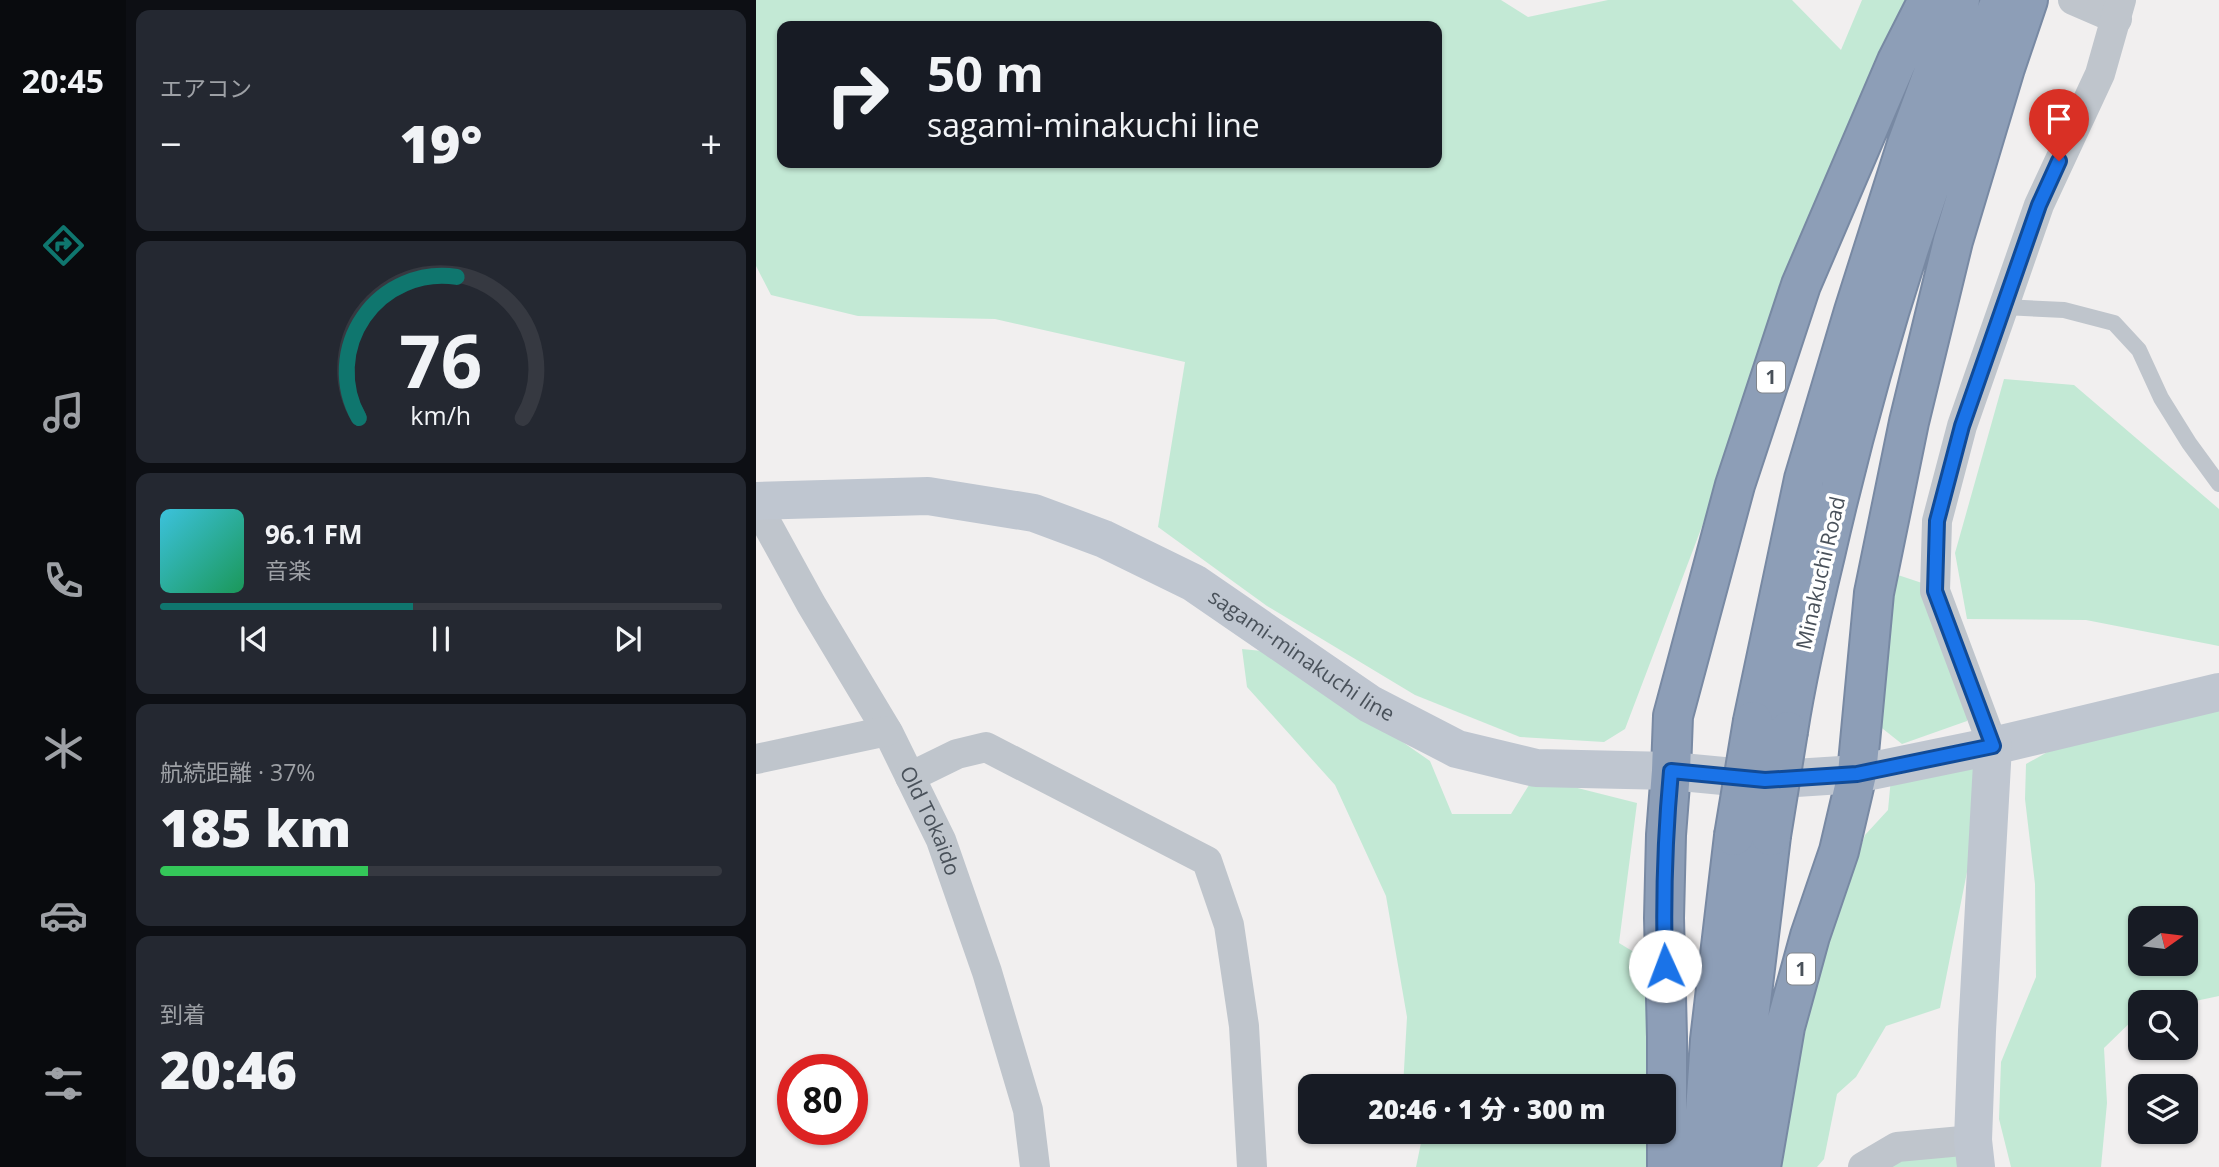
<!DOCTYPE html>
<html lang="ja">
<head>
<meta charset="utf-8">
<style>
  :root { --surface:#171b24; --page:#242831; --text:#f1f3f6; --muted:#9ea1a6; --line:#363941; --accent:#0f766e }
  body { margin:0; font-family:"Open Sans","Noto Sans JP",sans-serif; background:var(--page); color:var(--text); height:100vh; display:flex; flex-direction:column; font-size:26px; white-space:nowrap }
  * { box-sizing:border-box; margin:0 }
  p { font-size:23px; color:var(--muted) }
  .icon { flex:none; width:38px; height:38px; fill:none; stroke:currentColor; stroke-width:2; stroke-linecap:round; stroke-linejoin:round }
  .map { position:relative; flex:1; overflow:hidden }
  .sheet { display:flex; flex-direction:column; gap:10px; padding:10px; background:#0d0f14; width:630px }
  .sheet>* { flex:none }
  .top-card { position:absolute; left:21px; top:21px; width:665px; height:147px; border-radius:14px; box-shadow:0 2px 5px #0004; background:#171b24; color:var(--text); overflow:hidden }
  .needle { width:46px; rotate:76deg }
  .controls { position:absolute; left:1372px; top:906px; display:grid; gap:14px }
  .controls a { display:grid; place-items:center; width:70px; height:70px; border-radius:14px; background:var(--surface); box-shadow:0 2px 5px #0004; font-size:35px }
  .speed { position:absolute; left:21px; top:1054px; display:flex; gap:14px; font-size:35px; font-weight:700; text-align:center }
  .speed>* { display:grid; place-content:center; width:91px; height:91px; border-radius:50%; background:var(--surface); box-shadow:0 2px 5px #0004; line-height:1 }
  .speed .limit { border:10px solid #d22; background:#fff; color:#111 }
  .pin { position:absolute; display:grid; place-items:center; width:60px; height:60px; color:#fff; margin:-72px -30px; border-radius:50% 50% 50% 0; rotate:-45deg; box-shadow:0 0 7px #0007 }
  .pin .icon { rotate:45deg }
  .me { position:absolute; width:77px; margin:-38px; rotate:358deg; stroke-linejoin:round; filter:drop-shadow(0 0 5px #0008) }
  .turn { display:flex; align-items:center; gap:24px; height:147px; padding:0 35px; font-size:32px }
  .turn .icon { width:91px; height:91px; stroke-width:2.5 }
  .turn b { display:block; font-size:49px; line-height:60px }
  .big { font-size:52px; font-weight:800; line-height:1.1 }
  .sheet .card { flex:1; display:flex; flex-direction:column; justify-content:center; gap:10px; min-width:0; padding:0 24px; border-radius:14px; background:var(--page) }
  .sheet .dial { align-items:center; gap:0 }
  .dial svg { height:182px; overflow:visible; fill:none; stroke:var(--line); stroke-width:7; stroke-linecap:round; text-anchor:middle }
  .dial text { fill:var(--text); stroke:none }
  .song { display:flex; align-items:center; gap:21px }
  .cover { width:84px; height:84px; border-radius:10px; background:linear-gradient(135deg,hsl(190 70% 55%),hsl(150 70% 35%)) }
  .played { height:7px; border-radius:4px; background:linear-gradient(90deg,var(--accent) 45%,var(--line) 45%) }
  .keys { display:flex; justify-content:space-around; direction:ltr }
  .heat { display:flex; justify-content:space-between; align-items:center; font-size:38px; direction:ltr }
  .charge { height:10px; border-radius:5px; background:linear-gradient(90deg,#34c759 37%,var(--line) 0) }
  .trip { position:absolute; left:542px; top:1074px; width:378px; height:70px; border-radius:14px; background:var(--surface); box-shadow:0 2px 5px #0004; font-weight:800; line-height:70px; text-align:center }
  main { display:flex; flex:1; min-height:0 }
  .tab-bar { display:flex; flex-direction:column; width:126px; justify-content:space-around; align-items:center; background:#090b0e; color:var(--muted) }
  .tab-bar .icon { width:49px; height:49px }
  .tab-bar .current { color:var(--accent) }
  .tab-bar b { font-size:32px; color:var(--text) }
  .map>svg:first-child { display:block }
  .green { fill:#c3e9d5; fill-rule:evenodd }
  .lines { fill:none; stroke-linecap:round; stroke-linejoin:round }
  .highway-casing { stroke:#7889a3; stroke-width:42 }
  .lane { stroke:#bfc5cc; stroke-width:16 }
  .street { stroke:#bfc5cc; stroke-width:30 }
  .secondary { stroke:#bfc6d0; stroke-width:38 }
  .highway { stroke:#8d9eb7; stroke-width:38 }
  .highway-bridge-casing { stroke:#7889a3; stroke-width:42; stroke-linecap:butt }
  .highway-bridge { stroke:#8d9eb7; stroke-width:38 }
  .route-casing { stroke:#114b97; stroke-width:18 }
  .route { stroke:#1a73e8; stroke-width:12 }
  .labels { text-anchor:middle; stroke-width:7; stroke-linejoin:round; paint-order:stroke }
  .shield { fill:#fff; stroke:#80858c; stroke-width:2 }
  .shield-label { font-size:19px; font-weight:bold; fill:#49515a }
  .street-label { font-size:21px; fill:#49515a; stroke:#fff }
</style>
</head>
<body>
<main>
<nav class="tab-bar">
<b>20:45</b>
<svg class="icon current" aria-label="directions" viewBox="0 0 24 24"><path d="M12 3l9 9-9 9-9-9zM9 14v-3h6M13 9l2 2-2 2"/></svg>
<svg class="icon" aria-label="music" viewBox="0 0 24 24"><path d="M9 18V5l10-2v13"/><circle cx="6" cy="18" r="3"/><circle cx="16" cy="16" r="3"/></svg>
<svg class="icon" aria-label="phone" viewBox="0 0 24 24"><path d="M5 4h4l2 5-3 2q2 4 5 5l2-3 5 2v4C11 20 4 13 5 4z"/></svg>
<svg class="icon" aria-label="climate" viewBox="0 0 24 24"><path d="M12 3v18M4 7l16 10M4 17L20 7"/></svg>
<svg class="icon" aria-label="car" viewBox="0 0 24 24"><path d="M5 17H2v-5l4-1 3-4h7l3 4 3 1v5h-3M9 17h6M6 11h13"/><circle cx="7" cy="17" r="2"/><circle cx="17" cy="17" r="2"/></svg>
<svg class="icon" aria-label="filters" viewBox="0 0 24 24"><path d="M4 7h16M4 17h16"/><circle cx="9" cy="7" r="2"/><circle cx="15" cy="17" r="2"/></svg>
</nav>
<section class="sheet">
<div class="card"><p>エアコン</p>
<div class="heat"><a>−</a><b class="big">19°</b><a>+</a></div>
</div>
<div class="card dial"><svg viewBox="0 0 100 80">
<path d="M14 69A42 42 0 1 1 86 69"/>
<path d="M14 69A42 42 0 0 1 57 7" stroke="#0f766e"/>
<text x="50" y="56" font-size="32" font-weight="700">76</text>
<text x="50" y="72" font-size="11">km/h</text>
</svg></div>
<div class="card">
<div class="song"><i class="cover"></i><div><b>96.1 FM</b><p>音楽</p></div></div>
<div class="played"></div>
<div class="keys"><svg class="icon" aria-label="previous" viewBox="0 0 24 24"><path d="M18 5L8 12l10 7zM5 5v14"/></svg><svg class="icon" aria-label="pause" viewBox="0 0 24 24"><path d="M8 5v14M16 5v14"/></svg><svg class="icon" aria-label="next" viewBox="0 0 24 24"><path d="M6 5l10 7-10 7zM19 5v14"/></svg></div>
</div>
<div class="card"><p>航続距離 · 37%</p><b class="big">185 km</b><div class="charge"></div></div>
<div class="card"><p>到着</p><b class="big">20:46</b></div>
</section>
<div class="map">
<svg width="1463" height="1167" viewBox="0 0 1463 1167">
  <rect width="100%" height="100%" fill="#f1efef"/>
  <!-- green -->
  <path class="green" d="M 0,0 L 745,0 L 772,17 L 852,0 L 1036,0 L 1085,50 L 1106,0 L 1160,0 L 1040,279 L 869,729 L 848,742 L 764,737 L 659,695 L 511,606 L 402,527 L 429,362 L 239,319 L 102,316 L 15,295 L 0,266 ZM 26,26 L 681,26 L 681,163 L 26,163 Z
    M 1248,379 L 1318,385 L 1463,509 L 1463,646 L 1330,620 L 1211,619 L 1199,553 Z
    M 1139,574 L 1166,583 L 1211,692 L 1211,721 L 1146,744 L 1117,721 Z
    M 486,649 L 517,652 L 674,761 L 696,814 L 755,814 L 778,777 L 881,803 L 863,943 L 896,963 L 899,1087 L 647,1087 L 651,1017 L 630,896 L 579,785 L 491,687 Z
    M 1463,708 L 1463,996 L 1430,1003 L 1384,1003 L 1384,1013 L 1348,1048 L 1351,1103 L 1345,1167 L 1255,1167 L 1243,1119 L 1245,1062 L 1280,977 L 1279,884 L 1269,799 L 1270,764 L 1304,745 ZM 1384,919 L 1430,919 L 1430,964 L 1384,964 Z
    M 1227,767 L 1212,867 L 1184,1008 L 1130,1026 L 1100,1077 L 1081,1094 L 1068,1159 L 1061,1167 L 1017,1167 L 1041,1022 L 1109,835 L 1132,810 L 1135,778 Z
    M 645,1132 L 899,1132 L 900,1167 L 660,1167 L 666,1138 L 644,1137 Z
    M 1188,1143 L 1202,1146 L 1205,1167 L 1127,1167 Z"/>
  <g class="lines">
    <defs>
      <path id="highway" d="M 997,721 L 1048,479 L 1098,311 L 1151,144 L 1204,0
        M 1032,731 C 1041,672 1055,613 1069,555 C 1112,367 1170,178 1245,0
        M 911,1167 L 911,1037 L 908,918 L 910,835 L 915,771 L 917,716 L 979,485 L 1045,285 L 1141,61 L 1172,0
        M 945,1167 L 954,1040 L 978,836
        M 980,1167 L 993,1018 L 1015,836
        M 1005,1167 L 1029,1027 L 1054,936 L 1083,851 L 1101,774 L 1118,593 L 1153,422 L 1197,241 L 1249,68 L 1272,0"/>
    </defs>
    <!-- highway casing -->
    <use href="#highway" class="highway-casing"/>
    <!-- lane -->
    <path class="lane" d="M 1248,307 L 1308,310 L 1358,323 L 1383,350 L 1405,398 L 1433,443 L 1463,484"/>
    <!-- street -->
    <g class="street">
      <path d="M 1317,0 L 1361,19"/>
      <path id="s1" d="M 0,504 L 55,604 L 133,734 L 185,840 L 231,972 L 272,1110 L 279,1167"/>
      <path d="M 1237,746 L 1179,591 L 1181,521 L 1206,426 L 1283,205 L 1344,74 L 1365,0"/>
      <path d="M 0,759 L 131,731"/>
      <path d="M 154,777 L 201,754 L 230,747 L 451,861 L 473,925 L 488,1026 L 496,1167"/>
      <path d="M 1107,1167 L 1141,1147 L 1217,1140"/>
    </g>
    <!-- secondary -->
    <g class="secondary">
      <path id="s2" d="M 0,501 L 172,496 L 278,513 L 348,539 L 438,583 L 614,704 L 701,749 L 780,768 L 915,771 L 1009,780 L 1101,774 L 1237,746 L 1463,692"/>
      <path d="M 1220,1167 L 1217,1140 L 1221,1031 L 1237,746"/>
    </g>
    <!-- highway -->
    <use href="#highway" class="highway"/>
    <defs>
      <path id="highway-bridge" d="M 978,836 L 997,721
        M 1015,836 L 1032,731"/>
    </defs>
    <!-- highway-bridge casing -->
    <use href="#highway-bridge" class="highway-bridge-casing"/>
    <!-- highway-bridge -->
    <use href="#highway-bridge" class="highway-bridge"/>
  </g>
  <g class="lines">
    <defs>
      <path id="route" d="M 909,966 C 907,901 909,836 915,771 L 1009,780 L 1101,774 L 1237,746 L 1179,591 L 1181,521 L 1206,426 L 1283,205 L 1303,161"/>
    </defs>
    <!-- route casing -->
    <use href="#route" class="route-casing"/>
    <!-- route -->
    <use href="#route" class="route"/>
  </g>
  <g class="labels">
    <!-- shield labels -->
    <g class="shield">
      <rect x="1001" y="361.5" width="28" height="31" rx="5"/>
      <rect x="1031" y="953.5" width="28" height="31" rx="5"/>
    </g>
    <g class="shield-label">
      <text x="1015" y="384">1</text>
      <text x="1045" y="976">1</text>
    </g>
    <!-- street labels -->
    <g class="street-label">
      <text transform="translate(1065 573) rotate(-77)" y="7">Minakuchi Road</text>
      <text dy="7" stroke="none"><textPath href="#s2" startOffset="584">sagami-minakuchi line</textPath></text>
      <text dy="7" stroke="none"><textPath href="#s1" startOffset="362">Old Tokaido</textPath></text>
    </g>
  </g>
</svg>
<div class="controls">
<a><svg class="needle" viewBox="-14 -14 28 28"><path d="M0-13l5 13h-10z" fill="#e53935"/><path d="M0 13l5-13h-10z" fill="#9ea1a6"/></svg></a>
<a><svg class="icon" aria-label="search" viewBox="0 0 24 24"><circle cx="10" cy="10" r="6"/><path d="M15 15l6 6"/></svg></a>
<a><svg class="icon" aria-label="layers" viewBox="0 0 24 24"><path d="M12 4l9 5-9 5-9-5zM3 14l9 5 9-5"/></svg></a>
</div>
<div class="speed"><div class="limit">80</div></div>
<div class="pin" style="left:1303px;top:161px;background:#d93025"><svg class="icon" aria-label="arrive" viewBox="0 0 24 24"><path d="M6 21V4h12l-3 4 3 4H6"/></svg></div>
<svg class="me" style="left:909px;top:966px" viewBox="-20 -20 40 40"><circle r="19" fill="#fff"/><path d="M0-13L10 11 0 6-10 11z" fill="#1a73e8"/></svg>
<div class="trip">20:46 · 1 分 · 300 m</div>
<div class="top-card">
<div class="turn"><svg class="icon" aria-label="right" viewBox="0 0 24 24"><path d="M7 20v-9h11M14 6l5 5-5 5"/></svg><div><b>50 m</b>sagami-minakuchi line</div></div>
</div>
</div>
</main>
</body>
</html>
